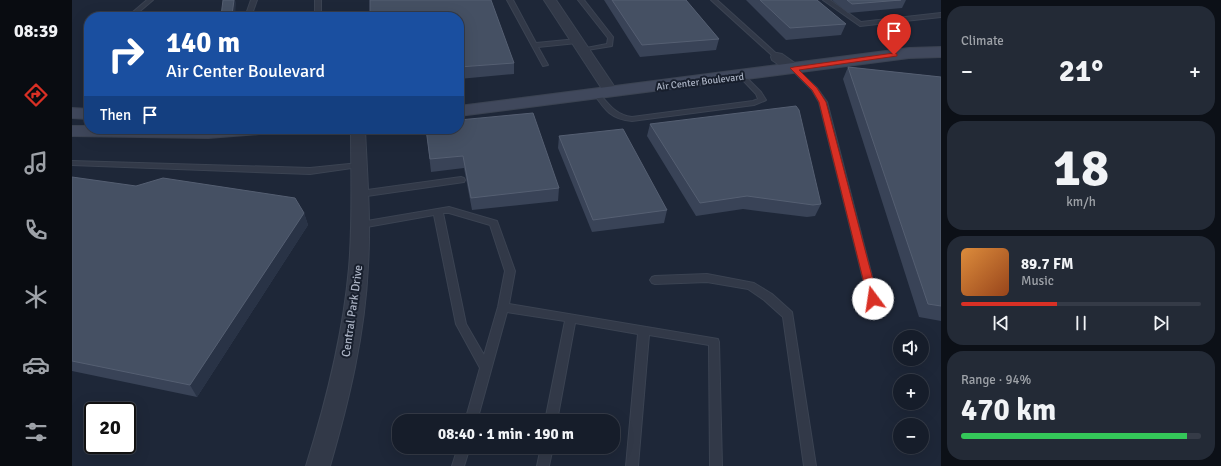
<!DOCTYPE html>
<html lang="en">
<head>
<meta charset="utf-8">
<style>
  :root { --surface:#161d2a; --page:#232a36; --text:#f1f3f6; --muted:#9ea2a8; --line:#353b47; --accent:#d93025 }
  body { margin:0; font-family:Signika,sans-serif; background:var(--page); color:var(--text); height:100vh; display:flex; flex-direction:column; font-size:15px; white-space:nowrap }
  * { box-sizing:border-box; margin:0 }
  p { font-size:13px; color:var(--muted) }
  .icon { flex:none; width:22px; height:22px; fill:none; stroke:currentColor; stroke-width:2; stroke-linecap:round; stroke-linejoin:round }
  .map { position:relative; flex:1; overflow:hidden }
  .drawer { display:flex; flex-direction:column; gap:6px; padding:6px; background:#0c1017; width:280px }
  .drawer>* { flex:none }
  .guide { position:absolute; left:12px; top:12px; width:380px; height:122px; border-radius:16px; box-shadow:0 4px 16px #0002,0 0 0 1px var(--line); background:#1a4fa0; color:#fff; overflow:hidden }
  .tools { position:absolute; left:821px; top:330px; display:grid; gap:8px }
  .tools a { display:grid; place-items:center; width:36px; height:36px; border-radius:50%; background:var(--surface); box-shadow:0 4px 16px #0002,0 0 0 1px var(--line); font-size:20px }
  .speed { position:absolute; left:12px; top:402px; display:flex; gap:8px; font-size:20px; font-weight:700; text-align:center }
  .speed>* { display:grid; place-content:center; width:52px; height:52px; border-radius:50%; background:var(--surface); box-shadow:0 4px 16px #0002,0 0 0 1px var(--line); line-height:1 }
  .speed .limit { border:2px solid #111; border-radius:6px; background:#fff; color:#111 }
  .pin { position:absolute; display:grid; place-items:center; width:34px; height:34px; color:#fff; margin:-41px -17px; border-radius:50% 50% 50% 0; rotate:-45deg; box-shadow:0 0 4px #0007 }
  .pin .icon { rotate:45deg }
  .me { position:absolute; width:44px; margin:-22px; rotate:346deg; stroke-linejoin:round; filter:drop-shadow(0 0 3px #0008) }
  .turn { display:flex; align-items:center; gap:14px; height:84px; padding:0 16px; font-size:18px }
  .turn .icon { width:52px; height:52px; stroke-width:2.5 }
  .turn b { display:block; font-size:28px; line-height:34px }
  .then { display:flex; align-items:center; height:38px; padding:0 16px; background:#0003; gap:8px; font-size:15px }
  .big { font-size:30px; font-weight:800; line-height:1.1 }
  .drawer .widget { flex:1; display:flex; flex-direction:column; justify-content:center; gap:6px; min-width:0; padding:0 14px; border-radius:16px; background:var(--page) }
  .drawer .dial { align-items:center; gap:0 }
  .dial b { font-size:52px; line-height:1 }
  .song { display:flex; align-items:center; gap:12px }
  .cover { width:48px; height:48px; border-radius:6px; background:linear-gradient(135deg,hsl(30 70% 55%),hsl(20 70% 35%)) }
  .played { height:4px; border-radius:2px; background:linear-gradient(90deg,var(--accent) 40%,var(--line) 40%) }
  .keys { display:flex; justify-content:space-around; direction:ltr }
  .heat { display:flex; justify-content:space-between; align-items:center; font-size:22px; direction:ltr }
  .charge { height:6px; border-radius:3px; background:linear-gradient(90deg,#34c759 94%,var(--line) 0) }
  .trip { position:absolute; left:320px; top:414px; width:228px; height:40px; border-radius:16px; background:var(--surface); box-shadow:0 4px 16px #0002,0 0 0 1px var(--line); font-weight:800; line-height:40px; text-align:center }
  main { display:flex; flex:1; min-height:0 }
  .tabs { display:flex; flex-direction:column; width:72px; justify-content:space-around; align-items:center; background:#090c11; color:var(--muted) }
  .tabs .icon { width:28px; height:28px }
  .tabs .selected { color:var(--accent) }
  .tabs b { font-size:18px; color:var(--text) }
  .map>svg:first-child { display:block }
  .lines { fill:none; stroke-linecap:round; stroke-linejoin:round }
  .lane-casing { stroke:#3b4352; stroke-width:2 }
  .street-casing { stroke:#3b4352; stroke-width:2 }
  .secondary-casing { stroke:#3b4352; stroke-width:2 }
  .lane { fill:#323948; fill-rule:evenodd }
  .street { fill:#323948; fill-rule:evenodd }
  .secondary { fill:#40485c; fill-rule:evenodd }
  .wall { fill:#394357 }
  .shaded-wall { fill:#293346 }
  .building { fill:#455063; stroke:#555f72 }
  .route { fill:#d93025; stroke:#8d1f18 }
  .labels { text-anchor:middle; stroke-width:4; stroke-linejoin:round; paint-order:stroke }
  .far-street-label { font-size:10px; fill:#acb4c5; stroke:#181f2d }
  .street-label { font-size:12px; fill:#acb4c5; stroke:#181f2d }
</style>
</head>
<body>
<main>
<nav class="tabs">
<b>08:39</b>
<svg class="icon selected" aria-label="directions" viewBox="0 0 24 24"><path d="M12 3l9 9-9 9-9-9zM9 14v-3h6M13 9l2 2-2 2"/></svg>
<svg class="icon" aria-label="music" viewBox="0 0 24 24"><path d="M9 18V5l10-2v13"/><circle cx="6" cy="18" r="3"/><circle cx="16" cy="16" r="3"/></svg>
<svg class="icon" aria-label="phone" viewBox="0 0 24 24"><path d="M5 4h4l2 5-3 2q2 4 5 5l2-3 5 2v4C11 20 4 13 5 4z"/></svg>
<svg class="icon" aria-label="climate" viewBox="0 0 24 24"><path d="M12 3v18M4 7l16 10M4 17L20 7"/></svg>
<svg class="icon" aria-label="car" viewBox="0 0 24 24"><path d="M5 17H2v-5l4-1 3-4h7l3 4 3 1v5h-3M9 17h6M6 11h13"/><circle cx="7" cy="17" r="2"/><circle cx="17" cy="17" r="2"/></svg>
<svg class="icon" aria-label="filters" viewBox="0 0 24 24"><path d="M4 7h16M4 17h16"/><circle cx="9" cy="7" r="2"/><circle cx="15" cy="17" r="2"/></svg>
</nav>
<div class="map">
<svg width="869" height="466" viewBox="0 0 869 466">
  <rect width="100%" height="100%" fill="#1e2738"/>
  <g class="lines">
    <defs>
      <path id="lane" d="M 75,0 L 81,0 L 61,17 L 55,17 Z
        M 179,0 L 185,0 L 179,17 L 173,17 Z
        M 243,0 L 249,0 L 249,17 L 243,17 Z
        M 435,0 L 441,0 L 464,43 L 505,39 L 508,41 L 505,43 L 466,47 L 476,65 L 471,66 Z
        M 506,0 L 512,0 L 541,37 L 540,46 L 509,51 L 509,49 L 535,44 L 536,38 Z
        M 639,0 L 645,0 L 707,56 L 707,58 L 703,58 Z
        M 751,0 L 758,0 L 789,22 L 869,13 L 869,17 L 788,26 Z
        M 722,67 L 745,88 L 755,102 L 810,315 L 809,318 L 805,319 L 801,318 L 800,315 L 747,102 L 740,90 L 720,70 L 720,68 Z
        M 669,73 L 671,74 L 689,92 L 694,100 L 692,101 L 682,105 L 560,121 C 539,119 533,110 522,94 L 525,92 L 527,93 C 537,105 544,115 560,117 L 681,101 L 686,99 L 684,94 L 666,75 Z
        M 0,161 L 238,168 L 287,163 L 291,165 L 287,167 L 238,174 L 0,165 Z
        M 389,177 L 392,178 L 393,180 L 392,182 L 288,197 L 284,194 L 288,191 Z
        M 377,207 L 425,221 L 443,271 L 437,304 L 646,339 L 647,342 L 650,466 L 638,466 L 637,345 L 577,335 L 566,466 L 554,466 L 566,334 L 503,323 L 485,421 L 473,421 L 493,321 L 435,312 L 405,421 L 393,421 L 408,368 L 384,324 L 362,215 L 289,228 L 285,225 L 289,222 ZM 371,213 L 377,213 L 418,225 L 433,271 L 426,307 L 412,355 L 394,324 Z
        M 635,274 L 682,283 L 700,294 L 720,312 L 744,466 L 732,466 L 711,317 L 692,300 L 676,289 L 635,282 L 583,284 L 580,283 L 578,280 L 580,277 L 583,276 Z
        M 386,447 L 398,447 L 392,466 L 380,466 Z
        M 469,447 L 481,447 L 477,466 L 465,466 Z"/>
      <path id="street" d="M 472,0 L 484,0 L 546,92 L 544,95 L 539,96 L 534,95 Z
        M 705,53 L 710,54 L 727,66 L 729,69 L 727,72 L 717,72 L 700,60 L 699,57 L 700,54 Z
        M 279,129 L 293,129 C 295,175 299,220 296,266 C 293,334 277,401 258,466 L 234,466 C 254,402 271,336 277,268 C 281,222 279,175 279,129 Z"/>
      <path id="secondary" d="M 869,47 L 869,57 L 837,58 L 387,116 L 387,106 L 837,48 Z
        M 0,108 L 17,109 L 17,119 L 0,118 Z
        M 0,126 L 17,126 L 17,129 L 196,129 L 193,133 L 187,134 L 136,138 L 0,136 Z"/>
    </defs>
    <!-- lane casing -->
    <use href="#lane" class="lane-casing"/>
    <!-- street casing -->
    <use href="#street" class="street-casing"/>
    <!-- secondary casing -->
    <use href="#secondary" class="secondary-casing"/>
    <!-- lane -->
    <use href="#lane" class="lane"/>
    <!-- street -->
    <use href="#street" class="street"/>
    <!-- secondary -->
    <use href="#secondary" class="secondary"/>
  </g>
  <!-- wall -->
  <path class="wall" d="M 532,0 L 614,0 L 647,39 L 644,50 L 568,57 Z
    M 674,0 L 745,0 L 774,24 L 769,35 L 714,40 Z
    M 760,0 L 834,0 L 830,8 L 776,13 Z
    M 387,17 L 442,63 L 442,74 L 387,79 Z
    M 776,67 L 869,77 L 869,321 L 847,317 L 771,79 Z
    M 578,124 L 749,204 L 743,216 L 735,217 L 671,209 L 624,216 L 575,136 Z
    M 354,129 L 487,188 L 486,201 L 400,210 L 392,168 L 359,172 Z
    M 487,136 L 595,210 L 592,223 L 520,232 L 486,148 Z
    M 0,177 L 232,213 L 236,225 L 125,397 L 0,371 Z"/>
  <!-- shaded-wall -->
  <path class="shaded-wall" d="M 162,0 L 163,0 L 164,3 L 163,17 L 149,17 L 149,16 Z
    M 232,213 L 236,225 L 125,397 L 118,385 Z"/>
  <!-- building -->
  <path class="building" d="M 151,0 L 162,0 L 160,15 L 149,16 Z
    M 298,0 L 419,0 L 442,63 L 387,67 L 387,17 L 298,17 Z
    M 540,0 L 614,0 L 647,39 L 570,45 Z
    M 688,0 L 745,0 L 774,24 L 718,28 Z
    M 775,0 L 829,0 L 780,4 Z
    M 776,67 L 869,77 L 869,306 L 856,304 Z
    M 724,106 L 727,110 L 749,204 L 741,205 L 675,196 L 628,203 L 578,124 Z
    M 461,113 L 487,188 L 399,198 L 391,156 L 358,159 L 354,129 L 387,129 L 387,120 Z
    M 551,129 L 595,210 L 521,220 L 487,136 Z
    M 0,177 L 64,186 L 91,178 L 223,198 L 232,213 L 118,385 L 0,361 Z"/>
  <!-- route -->
  <path class="route" d="M 822,53 L 825,54 L 825,56 L 727,70 L 745,88 L 754,102 L 806,299 L 804,302 L 797,302 L 796,299 L 747,102 L 740,90 L 718,68 L 722,67 Z"/>
  <g class="labels">
    <!-- far-street labels -->
    <g class="far-street-label">
      <text transform="translate(628 81) rotate(-7)" y="4">Air Center Boulevard</text>
    </g>
    <!-- street labels -->
    <g class="street-label">
      <text transform="translate(280 311) rotate(-82)" y="4">Central Park Drive</text>
    </g>
  </g>
</svg>
<div class="tools">
<a><svg class="icon" aria-label="sound" viewBox="0 0 24 24"><path d="M4 9h4l5-4v14l-5-4H4zM17 9q2 3 0 6"/></svg></a>
<a>+</a>
<a>−</a>
</div>
<div class="speed"><div class="limit">20</div></div>
<div class="pin" style="left:822px;top:55px;background:#d93025"><svg class="icon" aria-label="arrive" viewBox="0 0 24 24"><path d="M6 21V4h12l-3 4 3 4H6"/></svg></div>
<svg class="me" style="left:801px;top:299px" viewBox="-20 -20 40 40"><circle r="19" fill="#fff"/><path d="M0-13L10 11 0 6-10 11z" fill="#d93025"/></svg>
<div class="trip">08:40 · 1 min · 190 m</div>
<div class="guide">
<div class="turn"><svg class="icon" aria-label="right" viewBox="0 0 24 24"><path d="M7 20v-9h11M14 6l5 5-5 5"/></svg><div><b>140 m</b>Air Center Boulevard</div></div>
<div class="then">Then<svg class="icon" aria-label="arrive" viewBox="0 0 24 24"><path d="M6 21V4h12l-3 4 3 4H6"/></svg></div>
</div>
</div>
<section class="drawer">
<div class="widget"><p>Climate</p>
<div class="heat"><a>−</a><b class="big">21°</b><a>+</a></div>
</div>
<div class="widget dial"><b>18</b><p>km/h</p></div>
<div class="widget">
<div class="song"><i class="cover"></i><div><b>89.7 FM</b><p>Music</p></div></div>
<div class="played"></div>
<div class="keys"><svg class="icon" aria-label="previous" viewBox="0 0 24 24"><path d="M18 5L8 12l10 7zM5 5v14"/></svg><svg class="icon" aria-label="pause" viewBox="0 0 24 24"><path d="M8 5v14M16 5v14"/></svg><svg class="icon" aria-label="next" viewBox="0 0 24 24"><path d="M6 5l10 7-10 7zM19 5v14"/></svg></div>
</div>
<div class="widget"><p>Range · 94%</p><b class="big">470 km</b><div class="charge"></div></div>
</section>
</main>
</body>
</html>
